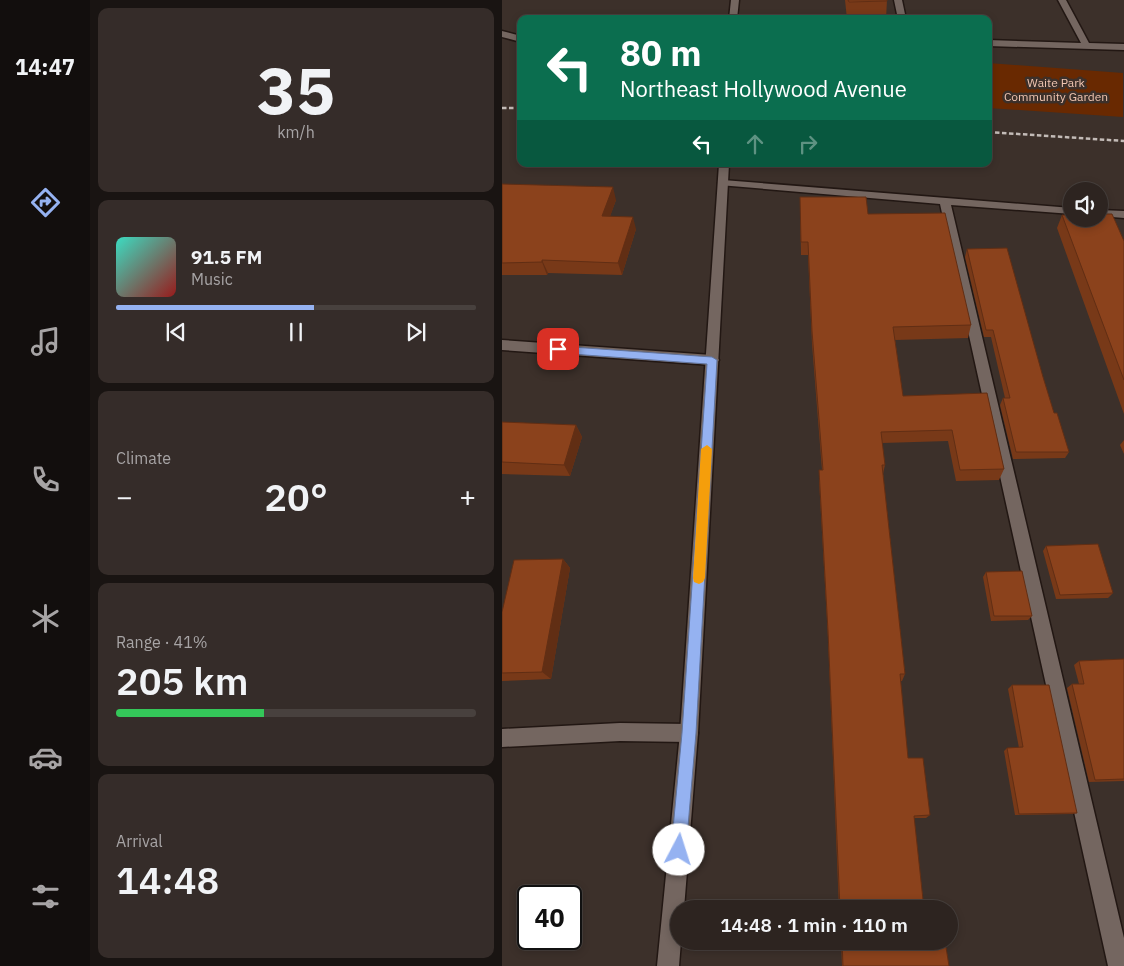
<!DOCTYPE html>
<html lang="en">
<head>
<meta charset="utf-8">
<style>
  :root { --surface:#2d2420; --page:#352c29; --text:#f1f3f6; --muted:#a7a4a5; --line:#48413e; --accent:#95b2f1 }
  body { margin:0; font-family:"IBM Plex Sans",sans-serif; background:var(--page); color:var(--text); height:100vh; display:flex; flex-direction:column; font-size:19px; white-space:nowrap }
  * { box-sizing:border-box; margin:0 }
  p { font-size:16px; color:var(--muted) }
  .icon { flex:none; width:28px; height:28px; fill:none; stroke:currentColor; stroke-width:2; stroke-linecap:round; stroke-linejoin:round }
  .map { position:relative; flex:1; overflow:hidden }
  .details { display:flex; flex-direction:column; gap:8px; padding:8px; background:#191412; width:412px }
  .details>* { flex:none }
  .banner { position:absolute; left:15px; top:15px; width:475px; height:152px; border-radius:10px; box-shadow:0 2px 8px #0003,0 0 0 1px var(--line); background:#0b6e4f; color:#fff; overflow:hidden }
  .buttons { position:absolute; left:561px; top:182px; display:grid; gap:10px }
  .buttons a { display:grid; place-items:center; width:45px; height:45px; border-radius:50%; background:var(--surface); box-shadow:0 2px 8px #0003,0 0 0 1px var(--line); font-size:25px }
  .speed { position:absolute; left:15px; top:885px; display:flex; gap:10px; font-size:25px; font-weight:700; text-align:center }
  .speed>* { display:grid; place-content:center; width:65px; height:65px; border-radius:50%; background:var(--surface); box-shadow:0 2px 8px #0003,0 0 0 1px var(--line); line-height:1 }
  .speed .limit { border:2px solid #111; border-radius:8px; background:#fff; color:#111 }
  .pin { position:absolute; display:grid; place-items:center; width:42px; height:42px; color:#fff; margin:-21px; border-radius:10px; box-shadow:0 2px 8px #0006 }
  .me { position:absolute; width:55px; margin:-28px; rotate:5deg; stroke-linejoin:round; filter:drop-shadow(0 0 4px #0008) }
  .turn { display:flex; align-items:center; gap:18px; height:105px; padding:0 20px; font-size:22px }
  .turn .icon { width:65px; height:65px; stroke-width:2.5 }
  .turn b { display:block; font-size:35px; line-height:42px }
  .lanes { display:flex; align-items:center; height:48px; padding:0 20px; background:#0003; justify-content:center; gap:25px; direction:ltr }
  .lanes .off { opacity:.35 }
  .big { font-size:38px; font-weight:600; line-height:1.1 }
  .details .tile { flex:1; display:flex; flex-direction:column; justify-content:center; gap:8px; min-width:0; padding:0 18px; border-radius:10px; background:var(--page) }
  .details .dial { align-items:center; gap:0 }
  .dial b { font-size:65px; line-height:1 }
  .song { display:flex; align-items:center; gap:15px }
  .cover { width:60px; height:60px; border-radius:8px; background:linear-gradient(135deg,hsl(170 70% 55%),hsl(0 70% 35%)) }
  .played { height:5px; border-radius:2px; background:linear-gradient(90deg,var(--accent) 55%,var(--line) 55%) }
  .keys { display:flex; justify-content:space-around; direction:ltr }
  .heat { display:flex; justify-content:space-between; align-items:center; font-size:28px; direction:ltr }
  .charge { height:8px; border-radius:4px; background:linear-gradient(90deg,#34c759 41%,var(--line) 0) }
  .trip { position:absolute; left:168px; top:900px; width:288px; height:50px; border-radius:25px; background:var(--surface); box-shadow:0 2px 8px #0003,0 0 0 1px var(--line); font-weight:600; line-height:50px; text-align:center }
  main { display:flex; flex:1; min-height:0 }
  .menu { display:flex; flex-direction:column; width:90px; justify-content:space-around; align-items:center; background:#120e0d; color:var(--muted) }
  .menu .icon { width:35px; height:35px }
  .menu .selected { color:var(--accent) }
  .menu b { font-size:22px; color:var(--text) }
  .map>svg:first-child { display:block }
  .green { fill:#692901 }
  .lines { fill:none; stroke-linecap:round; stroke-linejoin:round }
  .lane-casing { stroke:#221713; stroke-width:3 }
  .street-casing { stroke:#221713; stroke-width:3 }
  .secondary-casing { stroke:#221713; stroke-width:3 }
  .lane { fill:#746660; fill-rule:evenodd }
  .street { fill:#746660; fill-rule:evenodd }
  .secondary { fill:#746660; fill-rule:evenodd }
  .rail { stroke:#c3bbb7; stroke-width:2.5; stroke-dasharray:4.5 2.5; stroke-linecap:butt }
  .wall { fill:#783918 }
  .shaded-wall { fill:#612e14 }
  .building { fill:#8b421c; stroke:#612e14 }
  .route { fill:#95b2f1; stroke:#61749d }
  .slow { fill:#f59e0b }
  .labels { text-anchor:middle; stroke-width:5; stroke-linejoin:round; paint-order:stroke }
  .far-park-label { font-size:12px; fill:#f1c6b2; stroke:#3c302a }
</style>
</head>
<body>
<main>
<nav class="menu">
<b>14:47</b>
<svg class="icon selected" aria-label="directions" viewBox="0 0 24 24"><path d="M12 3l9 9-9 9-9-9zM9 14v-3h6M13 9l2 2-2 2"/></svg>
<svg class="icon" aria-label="music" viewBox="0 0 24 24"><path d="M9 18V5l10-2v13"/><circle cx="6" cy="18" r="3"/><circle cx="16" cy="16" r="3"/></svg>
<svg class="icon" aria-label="phone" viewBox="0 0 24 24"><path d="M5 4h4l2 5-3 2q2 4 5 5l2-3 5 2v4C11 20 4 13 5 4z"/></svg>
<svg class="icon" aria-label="climate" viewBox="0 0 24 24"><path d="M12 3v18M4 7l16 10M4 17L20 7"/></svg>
<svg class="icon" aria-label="car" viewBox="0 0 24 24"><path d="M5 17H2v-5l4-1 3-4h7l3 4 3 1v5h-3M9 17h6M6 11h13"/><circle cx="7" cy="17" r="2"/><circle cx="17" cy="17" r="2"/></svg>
<svg class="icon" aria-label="filters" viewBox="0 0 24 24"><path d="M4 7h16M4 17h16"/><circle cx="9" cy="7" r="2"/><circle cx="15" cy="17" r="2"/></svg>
</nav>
<section class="details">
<div class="tile dial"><b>35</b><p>km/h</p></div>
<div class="tile">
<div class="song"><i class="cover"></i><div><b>91.5 FM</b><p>Music</p></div></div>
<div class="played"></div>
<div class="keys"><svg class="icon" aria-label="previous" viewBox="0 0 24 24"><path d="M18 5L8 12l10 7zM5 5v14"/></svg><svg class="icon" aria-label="pause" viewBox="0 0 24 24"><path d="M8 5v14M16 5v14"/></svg><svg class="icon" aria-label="next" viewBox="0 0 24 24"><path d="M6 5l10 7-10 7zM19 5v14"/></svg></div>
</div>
<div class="tile"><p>Climate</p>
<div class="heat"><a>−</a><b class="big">20°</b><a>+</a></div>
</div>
<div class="tile"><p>Range · 41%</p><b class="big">205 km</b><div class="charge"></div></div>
<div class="tile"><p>Arrival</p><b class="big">14:48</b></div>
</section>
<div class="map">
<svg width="622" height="966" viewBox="0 0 622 966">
  <rect width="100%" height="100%" fill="#3c302a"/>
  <!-- green -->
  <path class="green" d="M 486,63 L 621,73 L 621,117 L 486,108 Z"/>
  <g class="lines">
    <defs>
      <path id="lane" d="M 392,0 L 400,0 L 404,19 L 396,19 Z
        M 0,31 L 19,36 L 19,42 L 0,37 Z
        M 221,180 L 570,208 L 570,214 L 449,205 L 622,938 L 622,966 L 606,966 L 438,204 L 217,185 L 216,183 Z
        M 598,210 L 622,211 L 622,218 L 598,216 Z
        M 118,723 L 187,724 L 194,726 L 196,733 L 194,740 L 187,742 L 118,741 L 0,747 L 0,729 Z"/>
      <path id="street" d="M 556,0 L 564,0 L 587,43 L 622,44 L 622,50 L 486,46 L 486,40 L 579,43 Z
        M 0,340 L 210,355 L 215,357 L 217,360 L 215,363 L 210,365 L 0,350 Z"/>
      <path id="secondary" d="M 229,0 L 237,0 L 235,19 L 227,19 Z
        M 217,164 L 227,164 L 196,733 L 182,909 L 176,909 L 176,941 L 179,941 L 177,966 L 155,966 L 178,733 Z"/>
    </defs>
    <!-- lane casing -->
    <use href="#lane" class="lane-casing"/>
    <!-- street casing -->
    <use href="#street" class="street-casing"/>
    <!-- secondary casing -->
    <use href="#secondary" class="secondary-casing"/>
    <!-- lane -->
    <use href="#lane" class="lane"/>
    <!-- street -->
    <use href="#street" class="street"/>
    <!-- secondary -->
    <use href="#secondary" class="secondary"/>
    <!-- rail -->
    <path class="rail" d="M 0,108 L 19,108
      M 486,132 L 622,141"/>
  </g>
  <!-- wall -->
  <path class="wall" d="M 343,0 L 385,0 L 384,19 L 345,19 Z
    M 0,184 L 114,200 L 108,216 L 134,229 L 120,275 L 46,273 L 45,275 L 0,275 Z
    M 298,197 L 366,214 L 469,325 L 466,338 L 393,340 L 401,396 L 485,393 L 502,469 L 497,480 L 454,481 L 446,441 L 380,443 L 383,465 L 381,474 L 403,674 L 400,681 L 398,681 L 406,758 L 428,815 L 424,818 L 412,818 L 422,909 L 337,909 L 326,638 L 317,480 L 317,470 L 320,470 L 310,344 L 306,255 L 299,255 Z
    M 560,215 L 622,241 L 622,414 L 555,228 Z
    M 465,249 L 541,377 L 552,413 L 567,452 L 563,458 L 511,459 L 498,405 L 501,398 L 503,398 L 489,337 L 482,337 L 463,257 Z
    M 0,422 L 74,425 L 80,437 L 68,476 L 0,474 Z
    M 622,440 L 622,454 L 618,445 Z
    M 544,546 L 611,593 L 606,598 L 554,599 L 541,551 Z
    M 61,559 L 68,568 L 49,679 L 0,681 L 0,612 Z
    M 484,572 L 530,616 L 526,620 L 489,621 L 481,577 Z
    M 622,659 L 622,781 L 587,782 L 565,688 L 570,684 L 577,684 L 572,665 L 577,661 Z
    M 510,685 L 575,813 L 570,814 L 513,815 L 502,751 L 505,748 L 517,748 L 506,689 Z
    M 339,941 L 443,941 L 447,966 L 340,966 Z"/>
  <!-- shaded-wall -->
  <path class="shaded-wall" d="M 111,187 L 114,200 L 104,228 L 100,216 Z
    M 131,217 L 134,229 L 120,275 L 116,263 Z
    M 40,260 L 46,273 L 45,275 L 40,262 Z
    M 74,425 L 80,437 L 68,476 L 62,465 Z
    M 61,559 L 68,568 L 49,679 L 40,672 Z"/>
  <!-- building -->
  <path class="building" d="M 346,0 L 385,0 L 385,1 L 347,2 Z
    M 0,184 L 111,187 L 100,216 L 131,217 L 116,263 L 40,260 L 40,262 L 0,263 Z
    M 298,197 L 364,197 L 366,214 L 443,213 L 469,325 L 391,327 L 401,396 L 485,393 L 502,469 L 458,470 L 450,430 L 379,432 L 383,465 L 380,465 L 403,674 L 398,674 L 406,758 L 421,758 L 428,815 L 412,816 L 422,909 L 338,909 L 326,631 L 317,470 L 321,470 L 310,331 L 306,242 L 299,242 Z
    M 598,214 L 610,214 L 622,241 L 622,380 L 560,215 L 570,215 L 570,219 L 598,219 Z
    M 505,248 L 541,377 L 552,413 L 555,413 L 567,452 L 514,452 L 501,398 L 508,398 L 491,330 L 484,330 L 465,249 Z
    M 0,422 L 74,425 L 62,465 L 0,462 Z
    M 596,544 L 611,593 L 558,595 L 544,546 Z
    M 61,559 L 40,672 L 0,673 L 0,612 L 12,560 Z
    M 520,571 L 530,616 L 492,616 L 484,572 Z
    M 622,659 L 622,779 L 593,780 L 570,684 L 582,684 L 577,661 Z
    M 510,685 L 547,685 L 575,813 L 517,814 L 505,748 L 521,747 Z
    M 340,941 L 443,941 L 447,966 L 341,966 Z"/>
  <!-- route -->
  <path class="route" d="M 56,346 L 210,357 L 215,360 L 194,733 L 184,850 L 182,855 L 177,857 L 171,855 L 169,850 L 180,733 L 205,364 L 56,353 L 51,349 Z"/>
  <!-- slow -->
  <path class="slow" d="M 205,445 L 210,449 L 203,578 L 201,582 L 197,584 L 192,582 L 191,578 L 199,449 Z"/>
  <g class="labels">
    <!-- far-park labels -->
    <g class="far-park-label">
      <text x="554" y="87">Waite Park<tspan x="554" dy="14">Community Garden</tspan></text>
    </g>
  </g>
</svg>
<div class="buttons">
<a><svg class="icon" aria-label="sound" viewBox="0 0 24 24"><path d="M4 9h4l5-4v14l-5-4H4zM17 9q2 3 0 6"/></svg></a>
</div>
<div class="speed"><div class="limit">40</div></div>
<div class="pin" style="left:56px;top:349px;background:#d93025"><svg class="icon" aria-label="arrive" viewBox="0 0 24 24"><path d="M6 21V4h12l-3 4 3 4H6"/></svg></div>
<svg class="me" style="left:177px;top:850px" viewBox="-20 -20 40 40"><circle r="19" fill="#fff"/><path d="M0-13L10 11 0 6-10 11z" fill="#95b2f1"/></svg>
<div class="trip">14:48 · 1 min · 110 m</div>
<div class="banner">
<div class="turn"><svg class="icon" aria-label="left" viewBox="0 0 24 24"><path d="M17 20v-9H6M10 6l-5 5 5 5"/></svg><div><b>80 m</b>Northeast Hollywood Avenue</div></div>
<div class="lanes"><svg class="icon" aria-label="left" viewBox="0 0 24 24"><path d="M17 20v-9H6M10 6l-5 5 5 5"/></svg><svg class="icon off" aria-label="ahead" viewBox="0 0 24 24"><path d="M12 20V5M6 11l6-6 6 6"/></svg><svg class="icon off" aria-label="right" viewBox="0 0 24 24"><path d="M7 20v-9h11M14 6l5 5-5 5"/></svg></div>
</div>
</div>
</main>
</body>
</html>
